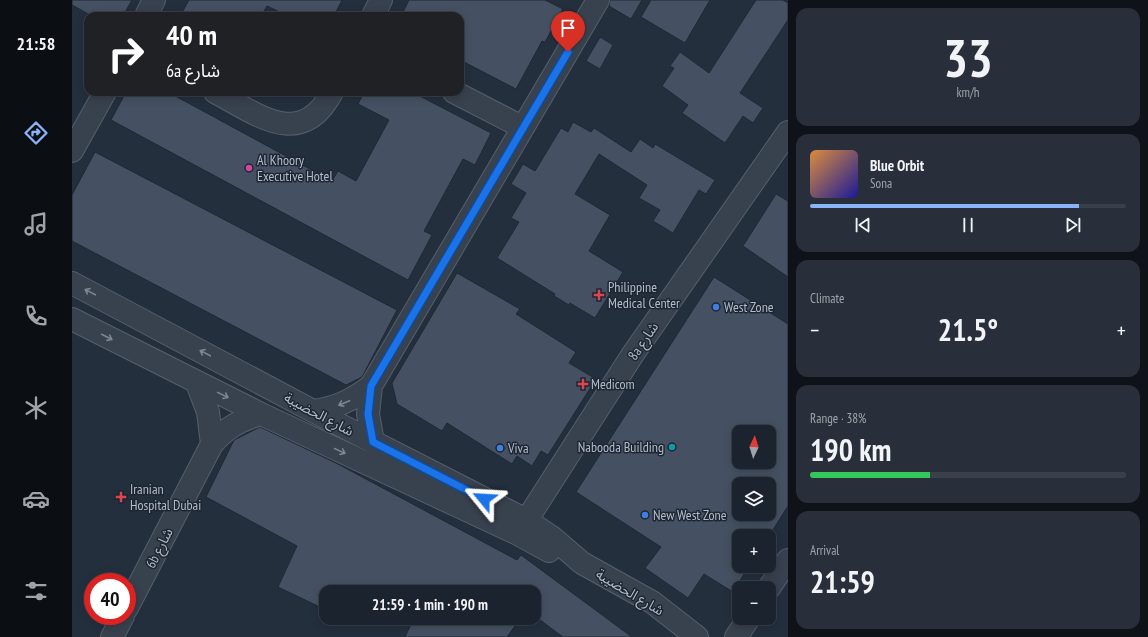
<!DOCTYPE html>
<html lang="en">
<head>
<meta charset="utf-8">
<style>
  :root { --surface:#1b232e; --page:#282f3a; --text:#f1f3f6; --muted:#a0a4aa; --line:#39404a; --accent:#8ab4f8 }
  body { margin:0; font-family:"PT Sans Narrow","Noto Sans Arabic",sans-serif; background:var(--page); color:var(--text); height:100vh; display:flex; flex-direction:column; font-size:15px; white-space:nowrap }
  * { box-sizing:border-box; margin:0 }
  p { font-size:13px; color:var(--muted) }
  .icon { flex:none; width:22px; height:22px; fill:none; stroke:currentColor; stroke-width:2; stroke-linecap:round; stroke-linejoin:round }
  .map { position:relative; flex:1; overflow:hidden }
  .details { display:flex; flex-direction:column; gap:8px; padding:8px; background:#0f1319; width:360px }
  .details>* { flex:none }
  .top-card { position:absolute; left:12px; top:12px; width:380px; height:84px; border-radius:12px; box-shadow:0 2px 10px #0003,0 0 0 1px var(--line); background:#202124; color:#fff; overflow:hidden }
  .needle { width:26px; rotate:4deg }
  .fabs { position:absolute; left:660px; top:425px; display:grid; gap:8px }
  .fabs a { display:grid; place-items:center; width:44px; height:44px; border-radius:8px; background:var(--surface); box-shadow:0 2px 10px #0003,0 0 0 1px var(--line); font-size:20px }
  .speed { position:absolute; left:12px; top:573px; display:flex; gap:8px; font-size:20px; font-weight:700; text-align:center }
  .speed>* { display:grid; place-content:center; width:52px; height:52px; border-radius:50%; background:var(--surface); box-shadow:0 2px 10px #0003,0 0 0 1px var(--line); line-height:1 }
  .speed .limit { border:6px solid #d22; background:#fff; color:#111 }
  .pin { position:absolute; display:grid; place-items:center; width:34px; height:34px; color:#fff; margin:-41px -17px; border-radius:50% 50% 50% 0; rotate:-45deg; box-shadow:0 0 4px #0007 }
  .pin .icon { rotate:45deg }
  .me { position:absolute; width:44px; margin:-22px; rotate:297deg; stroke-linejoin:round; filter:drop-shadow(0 0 3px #0008) }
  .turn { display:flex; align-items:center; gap:14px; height:84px; padding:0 16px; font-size:18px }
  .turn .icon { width:52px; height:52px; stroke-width:2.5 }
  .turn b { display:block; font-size:28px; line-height:34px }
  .big { font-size:30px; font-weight:800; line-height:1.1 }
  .details .tile { flex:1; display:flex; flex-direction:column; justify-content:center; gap:6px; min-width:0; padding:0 14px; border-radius:12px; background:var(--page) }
  .details .dial { align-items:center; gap:0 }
  .dial b { font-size:52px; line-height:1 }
  .song { display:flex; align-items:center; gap:12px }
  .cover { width:48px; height:48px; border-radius:6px; background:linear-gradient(135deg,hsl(30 70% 55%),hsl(240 70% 35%)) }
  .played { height:4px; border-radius:2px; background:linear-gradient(90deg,var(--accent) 85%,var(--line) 85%) }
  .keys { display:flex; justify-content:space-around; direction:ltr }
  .heat { display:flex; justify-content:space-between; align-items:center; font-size:22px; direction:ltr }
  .charge { height:6px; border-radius:3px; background:linear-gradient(90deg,#34c759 38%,var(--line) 0) }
  .trip { position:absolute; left:247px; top:585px; width:222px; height:40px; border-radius:12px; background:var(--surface); box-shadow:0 2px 10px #0003,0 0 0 1px var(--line); font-weight:800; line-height:40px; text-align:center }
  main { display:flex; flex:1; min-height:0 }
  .dock { display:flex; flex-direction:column; width:72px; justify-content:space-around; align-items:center; background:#0b0e12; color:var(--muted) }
  .dock .icon { width:28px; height:28px }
  .dock .current { color:var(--accent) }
  .dock b { font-size:18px; color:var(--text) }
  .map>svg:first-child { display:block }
  .building { fill:#455162; stroke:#1f2835; fill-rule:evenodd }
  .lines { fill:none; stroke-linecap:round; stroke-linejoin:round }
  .minor-casing { stroke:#565f6c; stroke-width:24 }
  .minor { stroke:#38414e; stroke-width:22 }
  .oneway { stroke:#7c8592 }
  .route-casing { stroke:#114b97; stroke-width:10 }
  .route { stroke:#1a73e8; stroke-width:7 }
  .hotel-dot { fill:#d1479c; stroke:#1d2633; stroke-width:1.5 }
  .health-dot { fill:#e0444e; stroke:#1d2633; stroke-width:1.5 }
  .shop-dot { fill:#3f7fe0; stroke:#1d2633; stroke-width:1.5 }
  .culture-dot { fill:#0f9aa8; stroke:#1d2633; stroke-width:1.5 }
  .labels { text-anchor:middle; stroke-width:3; stroke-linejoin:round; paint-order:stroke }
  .poi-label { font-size:14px; fill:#b4bcc9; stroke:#1d2633; text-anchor:start }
  .street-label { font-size:14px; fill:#b4bcc9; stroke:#1d2633 }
</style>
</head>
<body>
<main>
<nav class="dock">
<b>21:58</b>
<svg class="icon current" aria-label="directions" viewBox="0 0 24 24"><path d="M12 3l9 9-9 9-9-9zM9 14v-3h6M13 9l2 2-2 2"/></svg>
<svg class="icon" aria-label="music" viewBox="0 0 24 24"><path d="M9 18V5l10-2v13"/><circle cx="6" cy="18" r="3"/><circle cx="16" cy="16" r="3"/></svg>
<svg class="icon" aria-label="phone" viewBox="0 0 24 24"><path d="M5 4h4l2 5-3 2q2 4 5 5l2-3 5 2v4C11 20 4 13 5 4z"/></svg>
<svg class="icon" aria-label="climate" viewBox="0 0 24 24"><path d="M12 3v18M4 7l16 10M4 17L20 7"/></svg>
<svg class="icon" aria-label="car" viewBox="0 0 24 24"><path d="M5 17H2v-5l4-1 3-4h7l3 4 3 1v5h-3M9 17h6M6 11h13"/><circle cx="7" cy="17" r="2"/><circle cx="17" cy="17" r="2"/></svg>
<svg class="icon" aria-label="filters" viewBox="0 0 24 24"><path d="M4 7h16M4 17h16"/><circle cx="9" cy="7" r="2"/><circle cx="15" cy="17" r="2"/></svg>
</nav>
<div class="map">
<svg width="716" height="637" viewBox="0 0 716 637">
  <rect width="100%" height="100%" fill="#242f3e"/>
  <!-- building -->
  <path class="building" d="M 0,0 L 60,0 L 51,16 L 20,16 L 0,5 Z
    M 117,0 L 270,0 L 262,16 L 216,16 L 195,6 L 189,16 L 108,16 Z
    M 337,0 L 473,0 L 491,9 L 473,42 L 470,41 L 444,89 L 388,60 L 388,16 L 329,16 Z
    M 538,0 L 570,0 L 559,19 L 537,6 Z
    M 579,0 L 638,0 L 613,43 L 569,17 Z
    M 684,0 L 711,0 L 716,3 L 716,20 L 668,93 L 691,108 L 681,123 L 671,116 L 653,143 L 610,113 L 616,105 L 590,86 L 602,68 L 598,66 L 608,52 L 637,73 Z
    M 528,37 L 541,45 L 528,69 L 514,61 Z
    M 54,92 L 96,92 L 260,181 L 266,171 L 284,181 L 317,120 L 286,104 L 292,92 L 340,92 L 419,133 L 403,165 L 391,159 L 352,231 L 360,235 L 336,280 L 39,120 Z
    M 501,122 L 519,132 L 522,128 L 559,152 L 568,139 L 581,148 L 583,144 L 643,180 L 634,194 L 627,190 L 601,233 L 581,221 L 588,210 L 567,198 L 575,185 L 527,154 L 503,194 L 538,215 L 517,251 L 551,272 L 523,318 L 498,303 L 497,305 L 482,296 L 483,294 L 425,258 L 447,222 L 439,218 L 454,193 L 439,184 L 451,164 L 463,171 L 489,128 L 496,132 Z
    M 23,152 L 325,310 L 290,377 L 274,385 L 0,241 L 0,195 Z
    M 704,194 L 716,201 L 716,277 L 671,246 Z
    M 385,273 L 448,309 L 444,314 L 504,352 L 497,363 L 524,379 L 476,455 L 469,451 L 460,466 L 445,456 L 440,464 L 375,423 L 370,431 L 325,404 L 320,383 Z
    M 642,277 L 716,324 L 716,506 L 697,536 L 667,536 L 667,566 L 677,566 L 661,592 L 632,574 L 616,598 L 573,568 L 589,547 L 504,492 ZM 667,432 L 697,432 L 697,462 L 667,462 ZM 667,484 L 697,484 L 697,514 L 667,514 Z
    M 188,427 L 266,464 L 445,560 L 449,555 L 560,637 L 491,637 L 464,617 L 460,623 L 453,618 L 462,618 L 462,592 L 254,592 L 254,610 L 206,587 L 225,546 L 134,497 L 162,440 Z
    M 342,618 L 449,618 L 435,637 L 333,637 Z"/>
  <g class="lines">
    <defs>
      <path id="minor" d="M 74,16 L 82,0
        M 301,16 L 309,0
        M 143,92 C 185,114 229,151 260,92
        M 382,92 L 450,127
        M 0,151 L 33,92
        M 0,283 L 241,411 L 454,520 L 481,538 L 510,563 L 580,602 L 625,637
        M 0,319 L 189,414 L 446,534 L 477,551
        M 125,383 L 136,412 L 140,444
        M 299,386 L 296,414 L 301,442
        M 241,411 C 264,408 281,400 299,386 L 526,0
        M 447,532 L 561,354 L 716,132
        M 697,588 L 716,560
        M 55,608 L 140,444 C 154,428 168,420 189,414
        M 40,637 L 51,616
        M 664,637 L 677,618"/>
    </defs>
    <!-- minor casing -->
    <use href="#minor" class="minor-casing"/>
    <!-- minor -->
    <use href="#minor" class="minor"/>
  </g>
  <!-- one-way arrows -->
  <defs><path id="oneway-shaft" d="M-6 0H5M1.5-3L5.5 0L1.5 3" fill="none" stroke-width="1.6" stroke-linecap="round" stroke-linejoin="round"/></defs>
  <g class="oneway">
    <use href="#oneway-shaft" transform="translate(18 292) rotate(-152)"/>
    <use href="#oneway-shaft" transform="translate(35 337) rotate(27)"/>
    <use href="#oneway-shaft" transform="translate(133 353) rotate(-152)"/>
    <use href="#oneway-shaft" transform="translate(151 395) rotate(26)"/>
    <use href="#oneway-shaft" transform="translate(272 403) rotate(157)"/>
    <use href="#oneway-shaft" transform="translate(268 451) rotate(25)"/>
  </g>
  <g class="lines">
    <defs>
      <path id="route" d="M 412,499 L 301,442 L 296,414 L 299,386 L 496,52"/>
    </defs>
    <!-- route casing -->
    <use href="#route" class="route-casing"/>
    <!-- route -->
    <use href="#route" class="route"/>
  </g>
  <!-- markers -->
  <circle class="hotel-dot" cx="177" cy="168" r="4"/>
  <g class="health-dot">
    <path d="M525 289h4v4h4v4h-4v4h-4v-4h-4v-4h4z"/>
    <path d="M509 378h4v4h4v4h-4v4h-4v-4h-4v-4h4z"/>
    <path d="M47 491h4v4h4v4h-4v4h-4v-4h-4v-4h4z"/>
  </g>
  <g class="shop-dot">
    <circle cx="644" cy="307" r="4"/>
    <circle cx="428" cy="448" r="4"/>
    <circle cx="573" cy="515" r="4"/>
  </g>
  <circle class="culture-dot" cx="600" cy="447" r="4"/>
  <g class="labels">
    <!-- poi labels -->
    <g class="poi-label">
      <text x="185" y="165">Al Khoory<tspan x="185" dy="16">Executive Hotel</tspan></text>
      <text x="536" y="292">Philippine<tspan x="536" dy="16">Medical Center</tspan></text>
      <text x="652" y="312">West Zone</text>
      <text x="519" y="389">Medicom</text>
      <text x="592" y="452" text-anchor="end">Nabooda Building</text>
      <text x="436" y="453">Viva</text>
      <text x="58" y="494">Iranian<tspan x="58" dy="16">Hospital Dubai</tspan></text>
      <text x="581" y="520">New West Zone</text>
    </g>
    <!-- street labels -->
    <g class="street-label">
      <text transform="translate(571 341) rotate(-56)" y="5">8a شارع</text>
      <text transform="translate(247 414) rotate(28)" y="5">شارع الحضيبة</text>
      <text transform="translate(87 548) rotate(-63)" y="5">6b شارع</text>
      <text transform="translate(558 592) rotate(31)" y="5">شارع الحضيبة</text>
    </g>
  </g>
</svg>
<div class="fabs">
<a><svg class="needle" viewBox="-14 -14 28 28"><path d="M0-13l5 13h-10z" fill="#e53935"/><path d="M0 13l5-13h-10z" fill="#a0a4aa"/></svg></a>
<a><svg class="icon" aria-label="layers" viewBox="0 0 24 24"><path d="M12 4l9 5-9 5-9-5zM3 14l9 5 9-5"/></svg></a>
<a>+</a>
<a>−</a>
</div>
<div class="speed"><div class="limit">40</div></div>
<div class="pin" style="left:496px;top:52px;background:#d93025"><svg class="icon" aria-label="arrive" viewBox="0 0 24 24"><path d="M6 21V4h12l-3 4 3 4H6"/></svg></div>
<svg class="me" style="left:412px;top:499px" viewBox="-20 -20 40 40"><path d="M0-17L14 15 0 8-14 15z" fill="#1a73e8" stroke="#fff" stroke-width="4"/></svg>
<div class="trip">21:59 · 1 min · 190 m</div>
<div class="top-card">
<div class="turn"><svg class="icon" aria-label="right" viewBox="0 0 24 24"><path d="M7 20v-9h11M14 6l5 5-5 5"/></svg><div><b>40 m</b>6a شارع</div></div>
</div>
</div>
<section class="details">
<div class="tile dial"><b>33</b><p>km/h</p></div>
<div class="tile">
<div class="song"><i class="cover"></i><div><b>Blue Orbit</b><p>Sona</p></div></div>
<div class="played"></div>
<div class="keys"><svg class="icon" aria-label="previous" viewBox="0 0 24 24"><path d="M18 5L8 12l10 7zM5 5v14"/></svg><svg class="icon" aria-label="pause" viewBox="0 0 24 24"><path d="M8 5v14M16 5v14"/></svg><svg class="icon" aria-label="next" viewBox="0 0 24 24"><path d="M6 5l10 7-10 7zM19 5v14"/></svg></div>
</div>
<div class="tile"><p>Climate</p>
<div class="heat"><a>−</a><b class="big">21.5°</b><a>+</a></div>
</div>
<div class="tile"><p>Range · 38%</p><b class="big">190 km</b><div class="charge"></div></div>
<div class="tile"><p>Arrival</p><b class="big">21:59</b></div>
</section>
</main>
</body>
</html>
